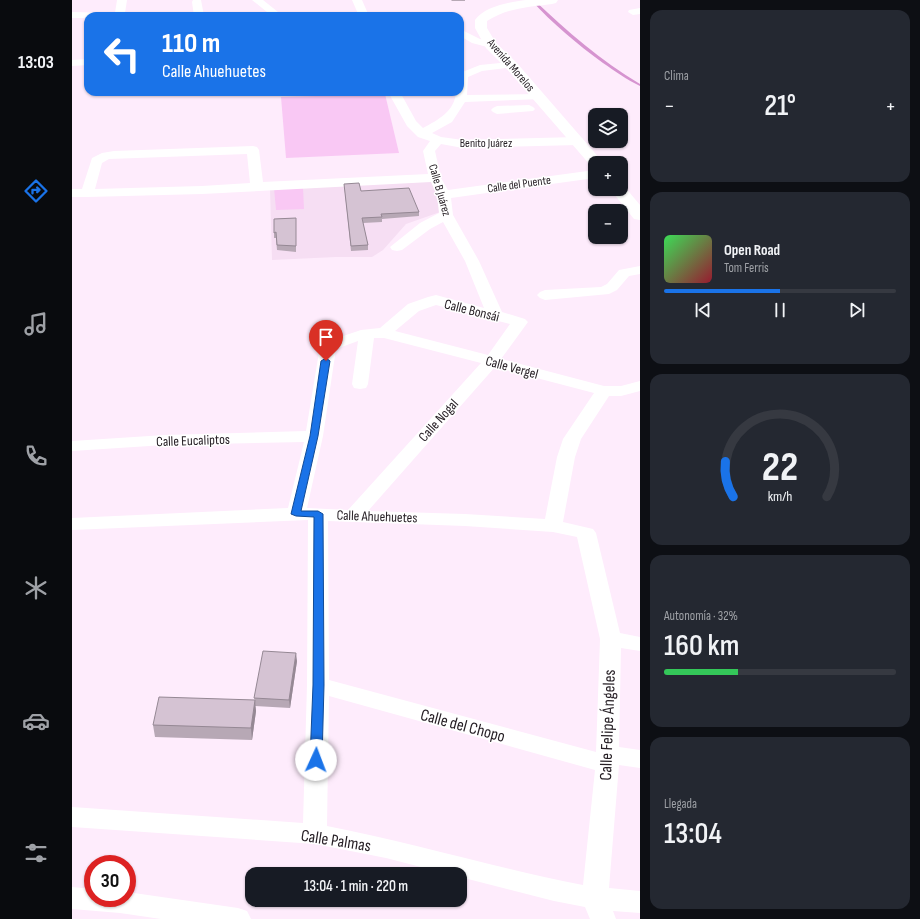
<!DOCTYPE html>
<html lang="es">
<head>
<meta charset="utf-8">
<style>
  :root { --surface:#171b24; --page:#242831; --text:#f1f3f6; --muted:#9ea1a6; --line:#363941; --accent:#1a73e8 }
  body { margin:0; font-family:"Sofia Sans Condensed",sans-serif; background:var(--page); color:var(--text); height:100vh; display:flex; flex-direction:column; font-size:15px; white-space:nowrap }
  * { box-sizing:border-box; margin:0 }
  p { font-size:13px; color:var(--muted) }
  .icon { flex:none; width:22px; height:22px; fill:none; stroke:currentColor; stroke-width:2; stroke-linecap:round; stroke-linejoin:round }
  .map { position:relative; flex:1; overflow:hidden }
  .panel { display:flex; flex-direction:column; gap:10px; padding:10px; background:#0d0f14; width:280px }
  .panel>* { flex:none }
  .banner { position:absolute; left:12px; top:12px; width:380px; height:84px; border-radius:12px; box-shadow:0 1px 3px #0004; background:#1a73e8; color:#fff; overflow:hidden }
  .fabs { position:absolute; left:516px; top:108px; display:grid; gap:8px }
  .fabs a { display:grid; place-items:center; width:40px; height:40px; border-radius:8px; background:var(--surface); box-shadow:0 1px 3px #0004; font-size:20px }
  .speed { position:absolute; left:12px; top:855px; display:flex; gap:8px; font-size:20px; font-weight:700; text-align:center }
  .speed>* { display:grid; place-content:center; width:52px; height:52px; border-radius:50%; background:var(--surface); box-shadow:0 1px 3px #0004; line-height:1 }
  .speed .limit { border:6px solid #d22; background:#fff; color:#111 }
  .pin { position:absolute; display:grid; place-items:center; width:34px; height:34px; color:#fff; margin:-41px -17px; border-radius:50% 50% 50% 0; rotate:-45deg; box-shadow:0 0 4px #0007 }
  .pin .icon { rotate:45deg }
  .me { position:absolute; width:44px; margin:-22px; rotate:2deg; stroke-linejoin:round; filter:drop-shadow(0 0 3px #0008) }
  .turn { display:flex; align-items:center; gap:14px; height:84px; padding:0 12px; font-size:18px }
  .turn .icon { width:52px; height:52px; stroke-width:2.5 }
  .turn b { display:block; font-size:28px; line-height:34px }
  .big { font-size:30px; font-weight:600; line-height:1.1 }
  .panel .tile { flex:1; display:flex; flex-direction:column; justify-content:center; gap:6px; min-width:0; padding:0 14px; border-radius:12px; background:var(--page) }
  .panel .dial { align-items:center; gap:0 }
  .dial svg { height:104px; overflow:visible; fill:none; stroke:var(--line); stroke-width:7; stroke-linecap:round; text-anchor:middle }
  .dial text { fill:var(--text); stroke:none }
  .song { display:flex; align-items:center; gap:12px }
  .cover { width:48px; height:48px; border-radius:6px; background:linear-gradient(135deg,hsl(130 70% 55%),hsl(350 70% 35%)) }
  .played { height:4px; border-radius:2px; background:linear-gradient(90deg,var(--accent) 50%,var(--line) 50%) }
  .keys { display:flex; justify-content:space-around; direction:ltr }
  .heat { display:flex; justify-content:space-between; align-items:center; font-size:22px; direction:ltr }
  .charge { height:6px; border-radius:3px; background:linear-gradient(90deg,#34c759 32%,var(--line) 0) }
  .trip { position:absolute; left:173px; top:867px; width:222px; height:40px; border-radius:12px; background:var(--surface); box-shadow:0 1px 3px #0004; font-weight:600; line-height:40px; text-align:center }
  main { display:flex; flex:1; min-height:0 }
  .tabs { display:flex; flex-direction:column; width:72px; justify-content:space-around; align-items:center; background:#090b0e; color:var(--muted) }
  .tabs .icon { width:28px; height:28px }
  .tabs .selected { color:var(--accent) }
  .tabs b { font-size:18px; color:var(--text) }
  .map>svg:first-child { display:block }
  .built { fill:#f6def3 }
  .green { fill:#f9c8f4 }
  .lines { fill:none; stroke-linecap:round; stroke-linejoin:round }
  .stream { fill:#d694d0; fill-rule:evenodd }
  .street { fill:#fff; fill-rule:evenodd }
  .secondary { fill:#fff; fill-rule:evenodd }
  .wall { fill:#b7a8b5 }
  .shaded-wall { fill:#958894 }
  .building { fill:#d5c3d3; stroke:#958894 }
  .route { fill:#1a73e8; stroke:#114b97 }
  .labels { text-anchor:middle; stroke-width:3; stroke-linejoin:round; paint-order:stroke }
  .far-street-label { font-size:12px; fill:#272026; stroke:#fff }
  .street-label { font-size:14px; fill:#272026; stroke:#fff }
  .near-street-label { font-size:17px; fill:#272026; stroke:#fff }
</style>
</head>
<body>
<main>
<nav class="tabs">
<b>13:03</b>
<svg class="icon selected" aria-label="directions" viewBox="0 0 24 24"><path d="M12 3l9 9-9 9-9-9zM9 14v-3h6M13 9l2 2-2 2"/></svg>
<svg class="icon" aria-label="music" viewBox="0 0 24 24"><path d="M9 18V5l10-2v13"/><circle cx="6" cy="18" r="3"/><circle cx="16" cy="16" r="3"/></svg>
<svg class="icon" aria-label="phone" viewBox="0 0 24 24"><path d="M5 4h4l2 5-3 2q2 4 5 5l2-3 5 2v4C11 20 4 13 5 4z"/></svg>
<svg class="icon" aria-label="climate" viewBox="0 0 24 24"><path d="M12 3v18M4 7l16 10M4 17L20 7"/></svg>
<svg class="icon" aria-label="car" viewBox="0 0 24 24"><path d="M5 17H2v-5l4-1 3-4h7l3 4 3 1v5h-3M9 17h6M6 11h13"/><circle cx="7" cy="17" r="2"/><circle cx="17" cy="17" r="2"/></svg>
<svg class="icon" aria-label="filters" viewBox="0 0 24 24"><path d="M4 7h16M4 17h16"/><circle cx="9" cy="7" r="2"/><circle cx="15" cy="17" r="2"/></svg>
</nav>
<div class="map">
<svg width="568" height="919" viewBox="0 0 568 919">
  <rect width="100%" height="100%" fill="#feecfc"/>
  <!-- built -->
  <path class="built" d="M 359,180 L 371,211 L 334,224 L 311,250 L 300,257 L 264,257 L 200,260 L 198,188 Z"/>
  <!-- green -->
  <path class="green" d="M 313,94 L 327,153 L 214,158 L 209,97 Z
    M 231,187 L 232,209 L 204,210 L 202,188 Z"/>
  <g class="lines">
    <!-- stream -->
    <path class="stream" d="M 459,0 L 462,0 C 495,31 529,61 568,84 L 568,86 C 555,80 543,71 531,63 C 505,44 480,23 459,0 Z"/>
    <!-- street -->
    <path class="street" d="M 45,0 L 55,0 L 53,13 L 60,14 L 61,16 L 16,16 L 16,18 L 0,18 L 0,12 L 43,13 Z
      M 121,0 L 129,0 L 132,16 L 122,16 L 120,2 Z
      M 180,0 L 191,0 L 211,16 L 200,16 Z
      M 280,0 L 290,0 L 297,16 L 287,16 Z
      M 568,8 L 568,14 L 561,15 L 556,12 L 557,10 Z
      M 388,29 L 408,39 L 423,43 L 424,45 L 419,48 L 400,43 L 388,36 Z
      M 16,59 L 16,65 L 0,66 L 0,60 Z
      M 439,62 L 444,65 L 443,67 L 410,71 L 396,77 L 395,95 L 466,94 L 470,95 L 472,97 L 470,99 L 393,102 L 380,122 L 360,133 L 369,137 L 391,140 L 506,137 L 510,138 L 512,141 L 510,144 L 506,145 L 391,148 L 369,144 L 363,151 L 369,178 L 376,190 L 523,170 L 523,178 L 379,198 L 381,215 L 407,261 L 430,312 L 453,319 L 456,322 L 429,359 L 532,386 L 549,386 L 568,381 L 568,391 L 549,396 L 537,396 L 509,439 L 503,457 L 491,522 L 521,529 L 524,533 L 548,633 L 568,637 L 568,651 L 549,648 L 547,747 L 568,750 L 568,768 L 547,765 L 537,888 L 568,891 L 568,913 L 541,911 L 544,919 L 518,919 L 513,907 L 482,901 L 388,877 L 388,874 L 376,874 L 314,858 L 243,844 L 0,827 L 0,807 L 231,823 L 235,685 L 236,520 L 0,530 L 0,518 L 216,508 L 232,442 L 93,445 L 0,451 L 0,441 L 93,435 L 234,431 L 248,346 L 250,343 L 289,330 L 308,328 L 336,304 L 356,297 L 364,295 L 412,308 L 393,261 L 371,222 L 358,229 L 330,250 L 325,251 L 320,250 L 318,247 L 348,223 L 367,213 L 365,195 L 359,182 L 130,194 L 15,197 L 0,197 L 0,189 L 10,189 L 20,158 L 30,153 L 42,151 L 181,146 L 185,147 L 187,150 L 191,182 L 356,174 L 351,151 L 358,141 L 346,137 L 335,126 L 316,92 L 328,92 L 344,121 L 351,128 C 366,120 383,111 384,92 L 388,92 L 388,73 L 408,65 ZM 175,154 L 178,183 L 130,186 L 23,189 L 30,163 L 37,159 ZM 364,305 L 438,324 L 416,355 L 323,331 L 347,311 ZM 302,338 L 312,338 L 409,363 L 276,510 L 235,508 L 251,436 L 264,349 L 286,341 L 280,384 L 282,388 L 288,389 L 294,388 L 296,384 ZM 423,367 L 522,393 L 491,439 L 485,457 L 473,519 L 393,514 L 296,511 ZM 256,521 L 393,526 L 481,532 L 505,537 L 528,639 L 524,752 L 257,680 ZM 257,696 L 523,770 L 511,885 C 425,868 341,843 255,826 Z
      M 457,105 L 461,107 L 463,109 L 461,111 L 425,114 L 421,112 L 419,110 L 421,108 L 425,106 Z
      M 568,266 L 568,274 L 557,276 L 545,290 L 537,294 L 473,300 L 468,298 L 465,295 L 468,292 L 473,290 L 529,287 L 535,284 L 547,270 Z
      M 0,887 L 21,889 L 21,898 L 55,898 L 55,892 L 166,908 L 175,911 L 179,919 L 89,919 L 48,913 L 0,909 Z"/>
    <!-- secondary -->
    <path class="secondary" d="M 454,0 L 486,0 L 484,3 L 480,4 C 457,7 435,8 415,21 L 415,28 L 424,43 L 444,62 L 529,160 L 532,163 L 523,163 L 523,167 L 519,166 L 434,68 L 414,48 L 403,28 L 403,20 C 413,6 438,2 454,0 Z
      M 549,185 L 552,186 L 568,205 L 568,220 L 562,219 L 538,189 L 549,189 Z"/>
  </g>
  <!-- wall -->
  <path class="wall" d="M 379,0 L 393,0 L 393,1 L 380,1 Z
    M 272,184 L 289,191 L 347,212 L 347,216 L 310,219 L 310,222 L 291,223 L 296,245 L 296,250 L 279,251 Z
    M 224,218 L 224,252 L 205,250 L 204,238 L 202,238 L 202,219 Z
    M 225,661 L 218,708 L 183,706 L 184,711 L 180,740 L 83,737 L 81,725 L 183,700 L 182,698 Z"/>
  <!-- shaded-wall -->
  <path class="shaded-wall" d="M 224,653 L 225,661 L 218,708 L 217,700 Z
    M 183,700 L 184,711 L 180,740 L 179,728 Z"/>
  <!-- building -->
  <path class="building" d="M 287,183 L 289,191 L 337,188 L 347,212 L 309,214 L 310,217 L 290,218 L 296,245 L 279,246 L 272,184 Z
    M 224,218 L 224,246 L 205,245 L 204,232 L 202,233 L 202,219 Z
    M 191,651 L 224,653 L 217,700 L 182,698 Z
    M 87,697 L 183,700 L 179,728 L 81,725 Z"/>
  <!-- route -->
  <path class="route" d="M 254,358 L 258,361 L 246,436 L 229,511 L 246,511 L 251,514 L 252,685 L 250,760 L 249,763 L 244,764 L 240,763 L 238,760 L 241,685 L 242,517 L 224,516 L 219,514 L 238,436 L 249,361 Z"/>
  <g class="labels">
    <!-- far-street labels -->
    <g class="far-street-label">
      <text transform="translate(439 65) rotate(49)" y="4">Avenida Morelos</text>
      <text x="414" y="147">Benito Juárez</text>
      <text transform="translate(447 184) rotate(-8)" y="4">Calle del Puente</text>
      <text transform="translate(368 190) rotate(74)" y="4">Calle B Juárez</text>
    </g>
    <!-- street labels -->
    <g class="street-label">
      <text transform="translate(400 310) rotate(14)" y="5">Calle Bonsái</text>
      <text transform="translate(440 367) rotate(15)" y="5">Calle Vergel</text>
      <text transform="translate(366 420) rotate(-48)" y="5">Calle Nogal</text>
      <text transform="translate(121 440) rotate(-2)" y="5">Calle Eucaliptos</text>
      <text transform="translate(305 516) rotate(2)" y="5">Calle Ahuehuetes</text>
    </g>
    <!-- near-street labels -->
    <g class="near-street-label">
      <text transform="translate(391 725) rotate(15)" y="6">Calle del Chopo</text>
      <text transform="translate(535 725) rotate(-88)" y="6">Calle Felipe Ángeles</text>
      <text transform="translate(264 840) rotate(9)" y="6">Calle Palmas</text>
    </g>
  </g>
</svg>
<div class="fabs">
<a><svg class="icon" aria-label="layers" viewBox="0 0 24 24"><path d="M12 4l9 5-9 5-9-5zM3 14l9 5 9-5"/></svg></a>
<a>+</a>
<a>−</a>
</div>
<div class="speed"><div class="limit">30</div></div>
<div class="pin" style="left:254px;top:361px;background:#d93025"><svg class="icon" aria-label="arrive" viewBox="0 0 24 24"><path d="M6 21V4h12l-3 4 3 4H6"/></svg></div>
<svg class="me" style="left:244px;top:760px" viewBox="-20 -20 40 40"><circle r="19" fill="#fff"/><path d="M0-13L10 11 0 6-10 11z" fill="#1a73e8"/></svg>
<div class="trip">13:04 · 1 min · 220 m</div>
<div class="banner">
<div class="turn"><svg class="icon" aria-label="left" viewBox="0 0 24 24"><path d="M17 20v-9H6M10 6l-5 5 5 5"/></svg><div><b>110 m</b>Calle Ahuehuetes</div></div>
</div>
</div>
<section class="panel">
<div class="tile"><p>Clima</p>
<div class="heat"><a>−</a><b class="big">21°</b><a>+</a></div>
</div>
<div class="tile">
<div class="song"><i class="cover"></i><div><b>Open Road</b><p>Tom Ferris</p></div></div>
<div class="played"></div>
<div class="keys"><svg class="icon" aria-label="previous" viewBox="0 0 24 24"><path d="M18 5L8 12l10 7zM5 5v14"/></svg><svg class="icon" aria-label="pause" viewBox="0 0 24 24"><path d="M8 5v14M16 5v14"/></svg><svg class="icon" aria-label="next" viewBox="0 0 24 24"><path d="M6 5l10 7-10 7zM19 5v14"/></svg></div>
</div>
<div class="tile dial"><svg viewBox="0 0 100 80">
<path d="M14 69A42 42 0 1 1 86 69"/>
<path d="M14 69A42 42 0 0 1 8 42" stroke="#1a73e8"/>
<text x="50" y="56" font-size="32" font-weight="700">22</text>
<text x="50" y="72" font-size="11">km/h</text>
</svg></div>
<div class="tile"><p>Autonomía · 32%</p><b class="big">160 km</b><div class="charge"></div></div>
<div class="tile"><p>Llegada</p><b class="big">13:04</b></div>
</section>
</main>
</body>
</html>
